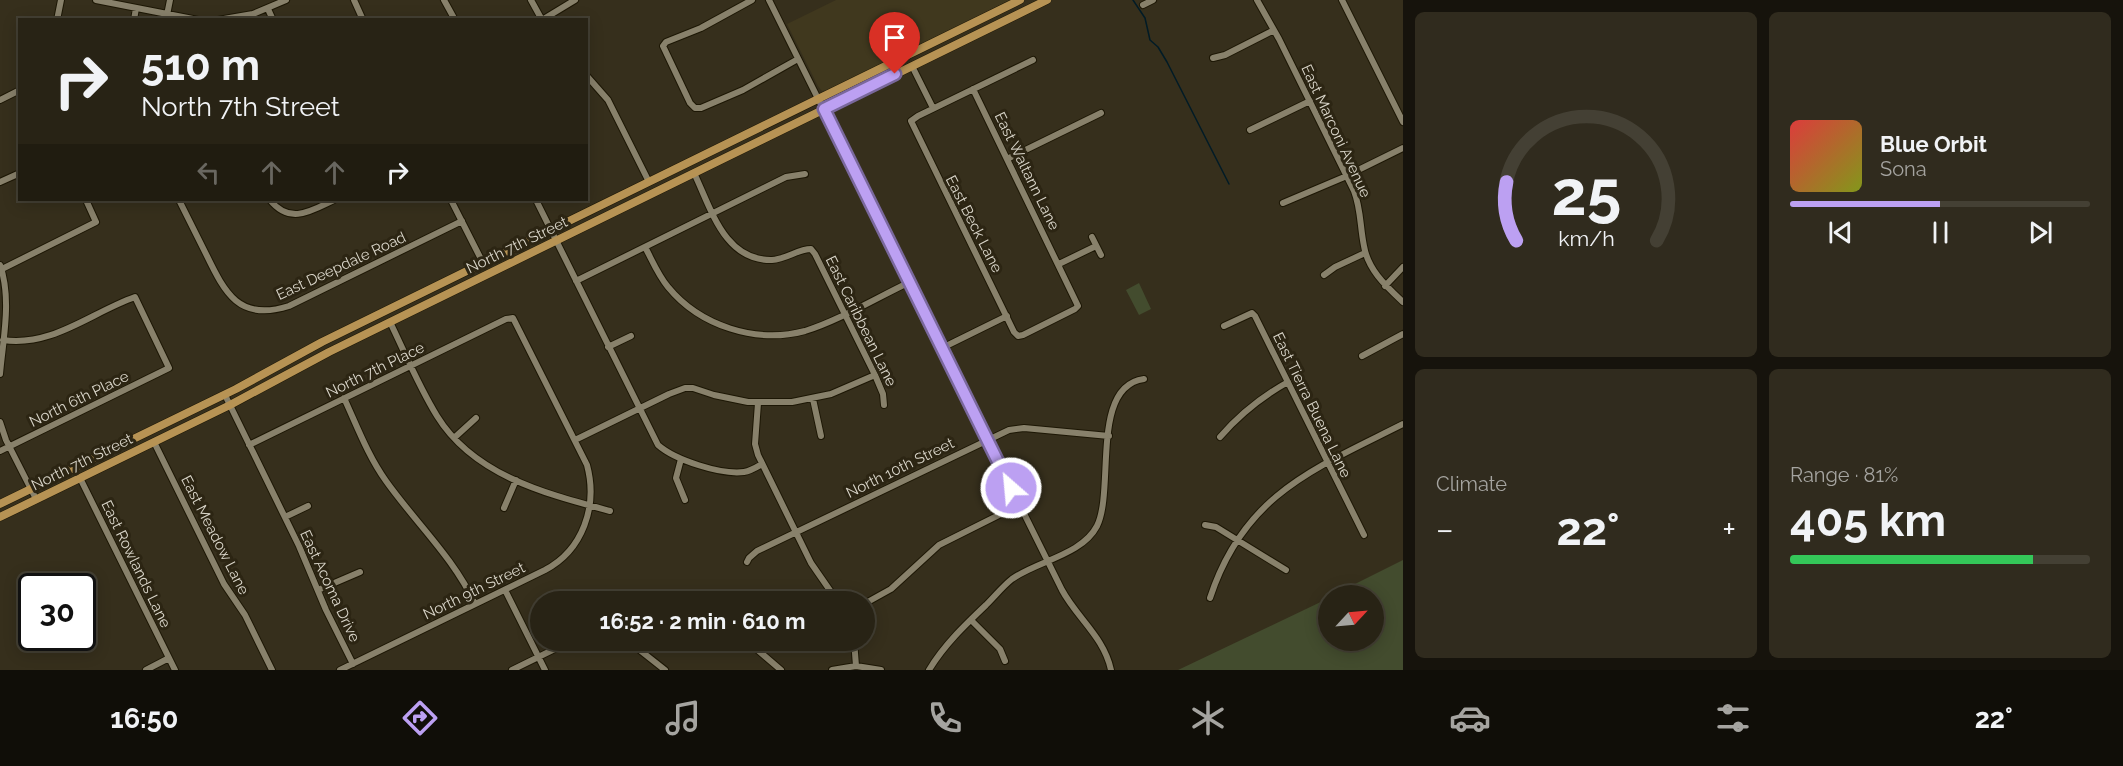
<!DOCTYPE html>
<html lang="en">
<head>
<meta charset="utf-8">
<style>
  :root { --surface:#282315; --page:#302b1e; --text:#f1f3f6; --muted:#a5a4a0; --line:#444034; --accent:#bca0f2 }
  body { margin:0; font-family:Raleway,sans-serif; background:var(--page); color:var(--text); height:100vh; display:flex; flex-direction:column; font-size:22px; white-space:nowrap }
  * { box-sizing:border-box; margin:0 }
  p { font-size:20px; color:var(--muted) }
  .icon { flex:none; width:33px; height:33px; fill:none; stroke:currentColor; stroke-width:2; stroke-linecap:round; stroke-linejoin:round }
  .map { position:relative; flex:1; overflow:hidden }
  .sheet { display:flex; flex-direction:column; gap:12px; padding:12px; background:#16130c; width:720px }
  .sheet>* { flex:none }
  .guide { position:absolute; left:18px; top:18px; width:570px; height:183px; border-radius:0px; box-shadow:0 3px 15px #0003,0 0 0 2px var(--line); background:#282315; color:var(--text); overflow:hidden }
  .needle { width:39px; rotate:64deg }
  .controls { position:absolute; left:1318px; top:585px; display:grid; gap:12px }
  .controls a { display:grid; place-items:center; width:66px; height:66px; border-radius:50%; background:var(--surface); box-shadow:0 3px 15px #0003,0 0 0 2px var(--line); font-size:30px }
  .speed { position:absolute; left:18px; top:573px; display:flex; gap:12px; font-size:30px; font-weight:700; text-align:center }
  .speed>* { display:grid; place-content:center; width:78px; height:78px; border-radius:50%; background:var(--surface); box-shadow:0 3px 15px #0003,0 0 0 2px var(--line); line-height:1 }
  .speed .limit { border:3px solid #111; border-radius:9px; background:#fff; color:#111 }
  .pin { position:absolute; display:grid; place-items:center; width:51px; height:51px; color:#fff; margin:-62px -26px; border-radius:50% 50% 50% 0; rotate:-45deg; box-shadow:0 0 6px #0007 }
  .pin .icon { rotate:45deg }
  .me { position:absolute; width:66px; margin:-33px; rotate:333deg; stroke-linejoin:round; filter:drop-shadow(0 0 4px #0008) }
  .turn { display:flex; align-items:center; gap:21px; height:126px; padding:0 24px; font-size:27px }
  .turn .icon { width:78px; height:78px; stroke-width:2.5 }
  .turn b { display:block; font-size:42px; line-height:51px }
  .lanes { display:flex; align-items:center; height:57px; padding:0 24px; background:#0003; justify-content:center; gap:30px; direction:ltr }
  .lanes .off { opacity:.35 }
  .big { font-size:45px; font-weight:700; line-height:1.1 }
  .sheet .tile { flex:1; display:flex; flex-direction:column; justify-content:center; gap:9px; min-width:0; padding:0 21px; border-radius:9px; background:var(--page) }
  .sheet .dial { align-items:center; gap:0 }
  .dial svg { height:156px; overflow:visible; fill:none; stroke:var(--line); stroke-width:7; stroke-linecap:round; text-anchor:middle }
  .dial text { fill:var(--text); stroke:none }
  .song { display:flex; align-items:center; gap:18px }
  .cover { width:72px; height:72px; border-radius:9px; background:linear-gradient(135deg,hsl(0 70% 55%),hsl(70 70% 35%)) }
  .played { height:6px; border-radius:3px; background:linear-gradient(90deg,var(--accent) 50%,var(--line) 50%) }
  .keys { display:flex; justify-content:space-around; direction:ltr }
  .heat { display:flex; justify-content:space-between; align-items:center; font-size:33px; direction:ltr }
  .charge { height:9px; border-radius:4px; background:linear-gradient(90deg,#34c759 81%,var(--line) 0) }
  .sheet .tiles { flex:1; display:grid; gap:12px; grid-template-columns:repeat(2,1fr) }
  .trip { position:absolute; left:530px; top:591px; width:345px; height:60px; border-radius:30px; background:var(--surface); box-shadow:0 3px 15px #0003,0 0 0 2px var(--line); font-weight:700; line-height:60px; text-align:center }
  .tabs { display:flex; height:96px; justify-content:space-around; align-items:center; background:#100e08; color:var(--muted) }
  .tabs .icon { width:42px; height:42px }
  .tabs .active { color:var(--accent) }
  .tabs b { font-size:27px; color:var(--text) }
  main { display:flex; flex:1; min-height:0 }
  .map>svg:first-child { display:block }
  .built { fill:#40381e }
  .green { fill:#434c2e }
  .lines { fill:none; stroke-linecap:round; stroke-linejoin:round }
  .stream { stroke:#011b26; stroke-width:1.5 }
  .minor-casing { stroke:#1d1705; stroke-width:8 }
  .major-casing { stroke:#1d1705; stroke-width:9 }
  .minor { stroke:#88816b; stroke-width:6 }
  .major { stroke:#b79354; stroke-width:8 }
  .route-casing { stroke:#7a689d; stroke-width:15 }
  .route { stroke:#bca0f2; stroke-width:10 }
  .labels { text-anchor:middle; stroke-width:6; stroke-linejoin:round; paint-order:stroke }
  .street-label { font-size:15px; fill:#dad6ca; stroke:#2c2513 }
</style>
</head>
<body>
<main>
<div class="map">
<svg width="1403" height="670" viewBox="0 0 1403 670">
  <rect width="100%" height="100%" fill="#362f1c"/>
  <!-- built -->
  <path class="built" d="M 836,0 L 1011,0 L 830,89 L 822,91 L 818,86 L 787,24 Z"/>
  <!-- green -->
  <path class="green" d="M 1139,283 L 1151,309 L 1139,315 L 1126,290 Z
    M 1403,560 L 1403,670 L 1178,670 L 1329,598 L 1329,640 L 1374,640 L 1374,596 L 1333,595 Z"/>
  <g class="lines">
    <!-- stream -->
    <path class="stream" d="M 1133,0 L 1145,18 L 1150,40 L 1158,47 L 1167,62 L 1229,184"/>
    <defs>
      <path id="minor" d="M 96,0 L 198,20
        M 354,0 L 363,20
        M 444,0 L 455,20
        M 531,0 L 542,20
        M 752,0 L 701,28 L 666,42 L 663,46 L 690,103 L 695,108 L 701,108 L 743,90 L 798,59
        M 769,0 L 1062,590 C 1077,618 1104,637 1111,670
        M 1257,0 L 1279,39 L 1354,191 C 1361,209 1360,227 1364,246 C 1368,270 1386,286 1403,302
        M 1342,0 L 1403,122
        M 1143,5 L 1153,0
        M 268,9 L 273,20
        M 167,15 L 170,0
        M 57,20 L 61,0
        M 134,20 L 136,8
        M 218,20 L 253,14 L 286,0
        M 542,20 L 575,0
        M 1213,58 L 1225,55 L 1274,30
        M 912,66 L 933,108
        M 586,75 L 608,100 L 649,182
        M 973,89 L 1078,306 L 1075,309 L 1023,335 L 1018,336 L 1014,332 L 911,121 L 918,116 L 1033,60
        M 0,100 L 20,90
        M 1250,130 L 1310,101
        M 1007,159 L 1101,113
        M 694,173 C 711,208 724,261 772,260 C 787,259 798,249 811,249 L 815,254 L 875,375 L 883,394 L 884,405
        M 0,182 L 20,173
        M 179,200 C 188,218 197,236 206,254 C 225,293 239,322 289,306 L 462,221
        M 270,200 C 290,225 311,211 334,200
        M 451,200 L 483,263
        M 536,200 L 658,445 C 675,460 721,475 744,472 C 751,471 757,467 762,464
        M 1283,203 L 1342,178 L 1403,148
        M 1092,237 L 1101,255
        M 645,247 C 652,260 658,275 668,287 C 700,326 756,344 805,331 C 838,321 878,297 910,282
        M 1059,264 L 1096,246
        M 0,265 C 12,299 3,339 0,374
        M 2,269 L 96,222 L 86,200
        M 1324,275 L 1335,267 L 1365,253
        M 576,281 L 786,177 L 805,174
        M 1385,286 L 1403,267
        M 390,322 C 405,353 419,387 437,416 C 474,476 547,494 610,511
        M 1224,326 L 1252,313 L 1255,316 L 1364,535
        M 608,347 L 631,336
        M 942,348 L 1007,316
        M 1362,356 L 1403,334
        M 225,395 L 299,546 L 326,610 L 353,664
        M 344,398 C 357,426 368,456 386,481 C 415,522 454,558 475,604
        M 813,399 L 821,436
        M 758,403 L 755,444 L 758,455 L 811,563 L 838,602
        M 0,422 L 6,440 L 36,499
        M 1220,437 C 1240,414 1261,397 1288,382
        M 454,438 L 476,418
        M 575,440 L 669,394 L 685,388 L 693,388 L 714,395 L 748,402 L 792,402 L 831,394 L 875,375
        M 154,442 L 224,584 L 245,615 L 272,670
        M 249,445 L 506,319 L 513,318 L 587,465 C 598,506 583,550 545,570 L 340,670
        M 0,451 L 169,368 L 135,297 C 90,313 53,347 3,340
        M 681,459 L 676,478 L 685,500
        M 80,478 L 175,670
        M 504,508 L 516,480
        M 285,517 L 308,506
        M 1205,525 L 1216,527 L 1286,570
        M 747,562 L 749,558 L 757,551 L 1009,430 L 1024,428 L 1109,436
        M 318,590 L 360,572
        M 505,590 L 545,670
        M 1210,598 C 1244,494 1314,469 1403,424
        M 652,602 C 668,594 678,591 693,602
        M 864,604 L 891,589 L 939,545 L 1019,505
        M 971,620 L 1000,649 L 1005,661
        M 627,640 L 665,670
        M 746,640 L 781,670
        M 854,640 L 856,666
        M 146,670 L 169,658
        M 512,670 L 573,640
        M 832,670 L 856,666 L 881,670
        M 929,670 C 944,645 965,625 986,605 C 995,596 1003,586 1012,579 C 1037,561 1082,555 1097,526 C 1115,490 1090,386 1144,379"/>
      <path id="major" d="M 0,504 L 236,389 L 322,342 L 1020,0
        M 0,517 L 230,405 L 329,352 L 1047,0"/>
    </defs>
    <!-- minor casing -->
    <use href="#minor" class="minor-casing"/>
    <!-- major casing -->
    <use href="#major" class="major-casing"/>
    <!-- minor -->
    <use href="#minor" class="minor"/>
    <!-- major -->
    <use href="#major" class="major"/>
  </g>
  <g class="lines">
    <defs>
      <path id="route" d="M 895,74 L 824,109 L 1011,488"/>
    </defs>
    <!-- route casing -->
    <use href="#route" class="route-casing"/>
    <!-- route -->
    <use href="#route" class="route"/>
  </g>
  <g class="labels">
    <!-- street labels -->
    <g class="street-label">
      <text transform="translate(1336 131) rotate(65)" y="5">East Marconi Avenue</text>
      <text transform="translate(1027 171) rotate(64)" y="5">East Waltann Lane</text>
      <text transform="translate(974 224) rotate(63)" y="5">East Beck Lane</text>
      <text transform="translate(517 245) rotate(-26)" y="5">North 7th Street</text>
      <text transform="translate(341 266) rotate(-25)" y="5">East Deepdale Road</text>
      <text transform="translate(861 321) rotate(64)" y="5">East Caribbean Lane</text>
      <text transform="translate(375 370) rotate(-26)" y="5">North 7th Place</text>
      <text transform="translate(79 399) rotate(-26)" y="5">North 6th Place</text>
      <text transform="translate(1312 405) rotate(64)" y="5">East Tierra Buena Lane</text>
      <text transform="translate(82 462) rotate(-26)" y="5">North 7th Street</text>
      <text transform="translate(900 468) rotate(-26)" y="5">North 10th Street</text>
      <text transform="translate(215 535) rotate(63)" y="5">East Meadow Lane</text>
      <text transform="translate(136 564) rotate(64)" y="5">East Rowlands Lane</text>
      <text transform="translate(330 586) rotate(65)" y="5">East Acoma Drive</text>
      <text transform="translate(474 591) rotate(-26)" y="5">North 9th Street</text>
    </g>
  </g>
</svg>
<div class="controls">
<a><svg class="needle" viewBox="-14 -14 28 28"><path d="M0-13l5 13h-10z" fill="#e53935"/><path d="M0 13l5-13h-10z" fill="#a5a4a0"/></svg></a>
</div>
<div class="speed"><div class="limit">30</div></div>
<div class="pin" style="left:895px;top:74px;background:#d93025"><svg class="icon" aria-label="arrive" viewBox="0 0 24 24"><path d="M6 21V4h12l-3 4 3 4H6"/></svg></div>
<svg class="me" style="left:1011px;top:488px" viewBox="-20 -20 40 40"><circle r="17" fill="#bca0f2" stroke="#fff" stroke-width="3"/><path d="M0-11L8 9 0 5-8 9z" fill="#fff"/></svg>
<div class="trip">16:52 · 2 min · 610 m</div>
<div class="guide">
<div class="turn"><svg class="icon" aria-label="right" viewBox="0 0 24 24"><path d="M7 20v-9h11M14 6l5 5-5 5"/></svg><div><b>510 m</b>North 7th Street</div></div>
<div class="lanes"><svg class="icon off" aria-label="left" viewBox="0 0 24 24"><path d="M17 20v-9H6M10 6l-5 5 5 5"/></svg><svg class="icon off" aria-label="ahead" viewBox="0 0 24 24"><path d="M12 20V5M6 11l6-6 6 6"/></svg><svg class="icon off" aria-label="ahead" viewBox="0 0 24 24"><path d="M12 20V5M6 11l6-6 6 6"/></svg><svg class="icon" aria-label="right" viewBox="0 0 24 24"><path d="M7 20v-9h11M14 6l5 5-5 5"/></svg></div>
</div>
</div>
<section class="sheet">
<div class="tiles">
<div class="tile dial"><svg viewBox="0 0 100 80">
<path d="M14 69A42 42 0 1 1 86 69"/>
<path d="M14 69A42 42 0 0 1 9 39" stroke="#bca0f2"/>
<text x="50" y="56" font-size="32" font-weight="700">25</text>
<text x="50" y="72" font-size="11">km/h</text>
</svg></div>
<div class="tile">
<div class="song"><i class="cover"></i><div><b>Blue Orbit</b><p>Sona</p></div></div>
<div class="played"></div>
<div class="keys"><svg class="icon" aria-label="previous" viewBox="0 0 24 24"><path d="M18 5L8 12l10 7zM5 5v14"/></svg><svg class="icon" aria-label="pause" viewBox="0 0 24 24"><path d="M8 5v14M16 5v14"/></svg><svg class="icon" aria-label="next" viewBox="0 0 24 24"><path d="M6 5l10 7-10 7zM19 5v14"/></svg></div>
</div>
<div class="tile"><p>Climate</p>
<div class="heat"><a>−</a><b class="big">22°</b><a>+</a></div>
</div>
<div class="tile"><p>Range · 81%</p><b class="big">405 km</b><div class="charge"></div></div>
</div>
</section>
</main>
<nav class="tabs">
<b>16:50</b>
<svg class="icon active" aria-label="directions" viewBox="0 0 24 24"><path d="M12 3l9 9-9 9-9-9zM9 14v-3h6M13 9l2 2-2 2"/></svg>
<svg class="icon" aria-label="music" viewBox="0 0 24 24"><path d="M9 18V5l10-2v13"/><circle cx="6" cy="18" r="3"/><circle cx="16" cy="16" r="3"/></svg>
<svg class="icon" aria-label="phone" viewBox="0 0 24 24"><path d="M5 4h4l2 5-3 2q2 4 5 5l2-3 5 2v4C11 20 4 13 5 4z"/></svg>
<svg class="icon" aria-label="climate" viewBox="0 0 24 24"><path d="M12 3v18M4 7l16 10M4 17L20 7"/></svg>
<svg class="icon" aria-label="car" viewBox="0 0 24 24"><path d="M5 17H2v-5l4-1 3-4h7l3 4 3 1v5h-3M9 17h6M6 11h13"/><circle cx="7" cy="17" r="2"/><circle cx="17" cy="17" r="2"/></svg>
<svg class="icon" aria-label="filters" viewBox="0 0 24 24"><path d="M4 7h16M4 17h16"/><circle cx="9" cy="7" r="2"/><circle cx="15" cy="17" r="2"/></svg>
<b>22°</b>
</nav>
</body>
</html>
